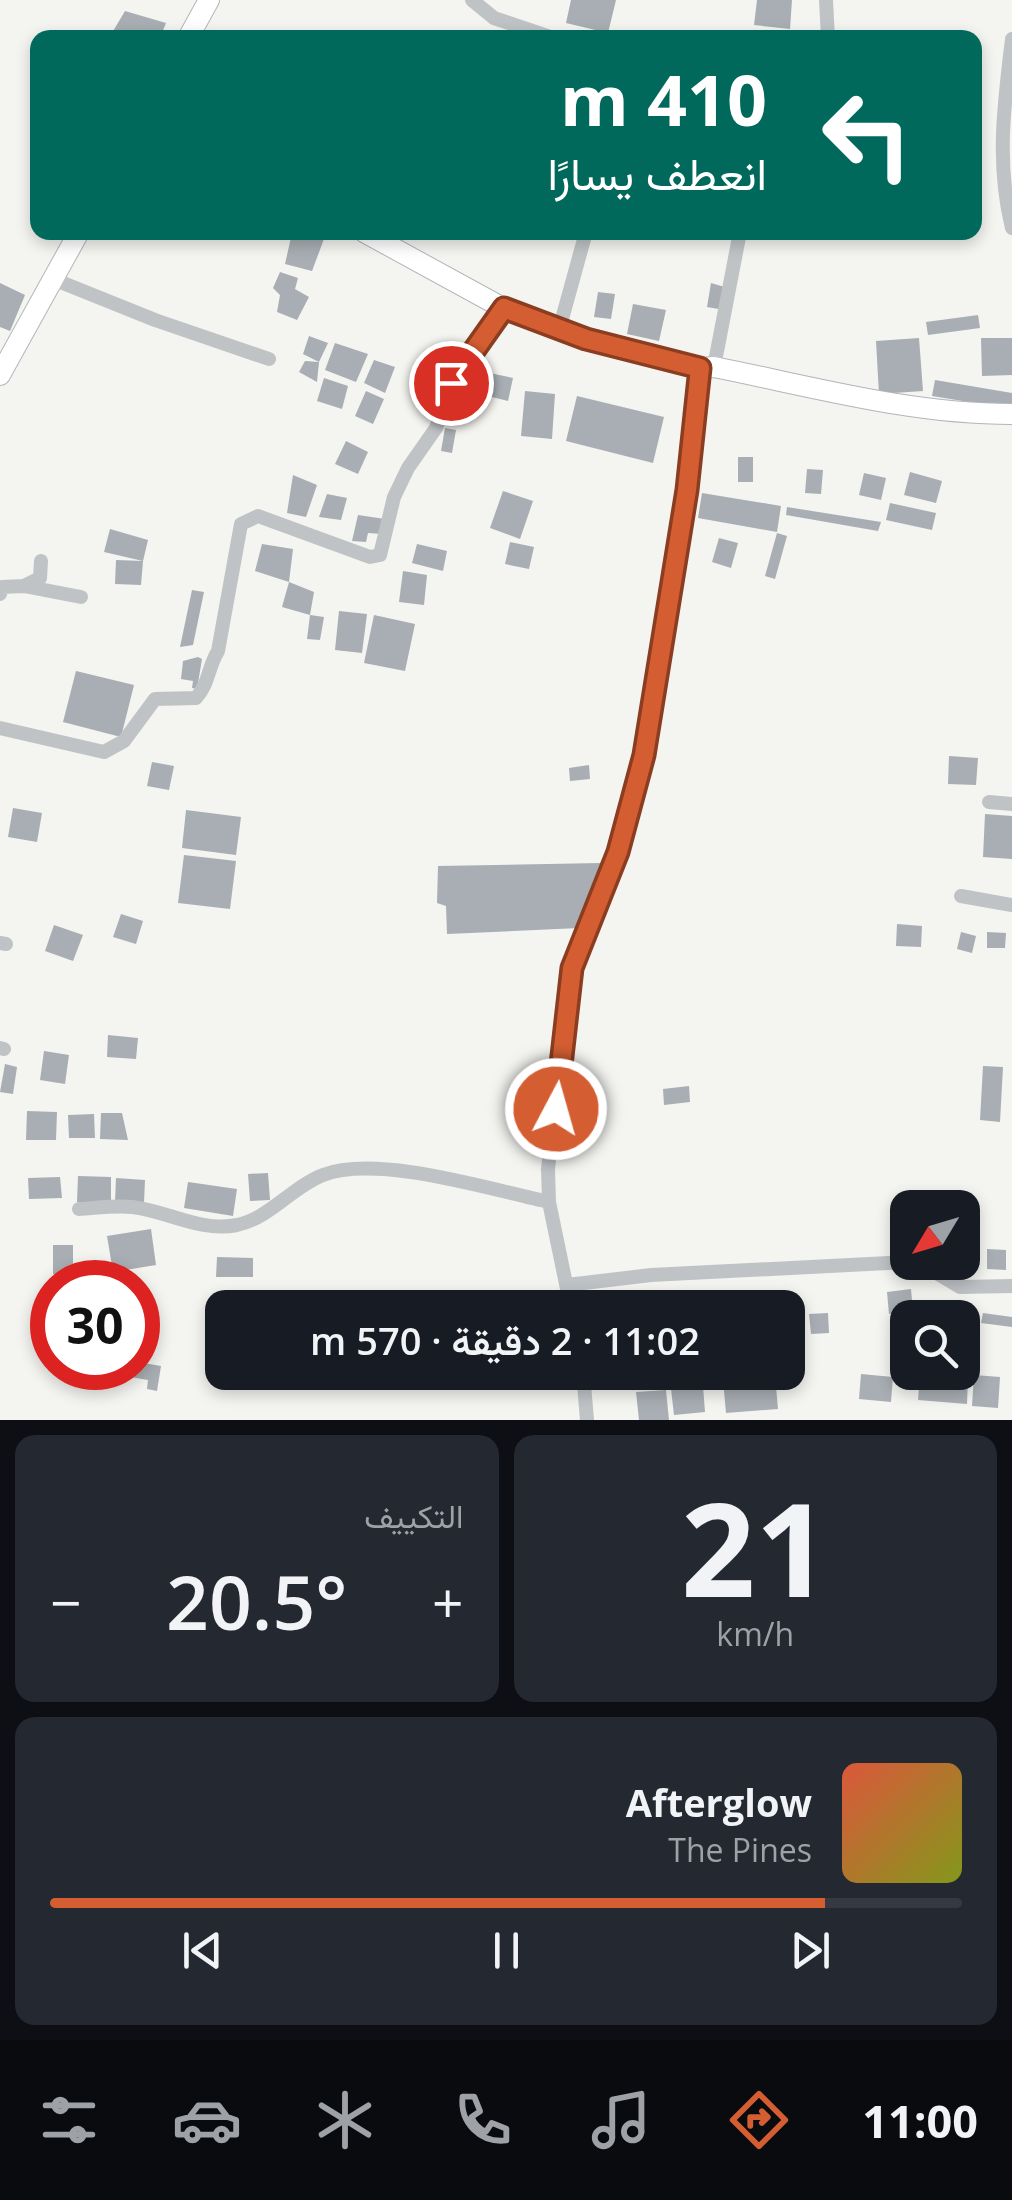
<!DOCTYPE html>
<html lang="ar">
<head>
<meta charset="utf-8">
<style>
  :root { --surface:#171b24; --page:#242831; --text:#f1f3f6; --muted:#9ea1a6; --line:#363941; --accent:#d45e31 }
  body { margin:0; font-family:"Open Sans",Vazirmatn,sans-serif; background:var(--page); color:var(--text); direction:rtl; height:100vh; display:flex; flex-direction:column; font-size:38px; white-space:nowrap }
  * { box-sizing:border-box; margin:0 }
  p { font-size:32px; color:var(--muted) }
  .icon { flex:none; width:55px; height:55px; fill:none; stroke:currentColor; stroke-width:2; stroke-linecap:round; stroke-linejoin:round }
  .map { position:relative; height:1420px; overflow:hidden; direction:ltr }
  .side { display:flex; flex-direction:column; gap:15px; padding:15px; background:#0d0f14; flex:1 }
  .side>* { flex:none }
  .guide { position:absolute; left:30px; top:30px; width:952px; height:210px; border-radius:20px; box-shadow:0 5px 15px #0003; direction:rtl; background:#00695c; color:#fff; overflow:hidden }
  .needle { width:65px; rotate:232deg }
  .buttons { position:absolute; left:890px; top:1190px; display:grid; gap:20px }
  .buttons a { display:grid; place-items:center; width:90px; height:90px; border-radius:20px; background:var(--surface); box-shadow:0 5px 15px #0003; font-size:50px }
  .speed { position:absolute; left:30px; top:1260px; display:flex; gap:20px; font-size:50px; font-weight:700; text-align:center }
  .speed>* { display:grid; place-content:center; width:130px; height:130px; border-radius:50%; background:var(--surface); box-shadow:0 5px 15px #0003; line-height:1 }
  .speed .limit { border:15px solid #d22; background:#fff; color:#111 }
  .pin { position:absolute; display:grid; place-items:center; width:85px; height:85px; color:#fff; margin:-42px; border:5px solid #fff; border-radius:50%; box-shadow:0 2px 10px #0007 }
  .me { position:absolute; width:110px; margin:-55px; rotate:6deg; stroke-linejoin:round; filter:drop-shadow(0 0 8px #0008) }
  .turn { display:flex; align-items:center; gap:35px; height:210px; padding:0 50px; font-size:45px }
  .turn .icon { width:130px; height:130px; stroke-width:2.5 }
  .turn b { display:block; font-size:70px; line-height:85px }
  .big { font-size:75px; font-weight:600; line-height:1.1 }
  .side .tile { flex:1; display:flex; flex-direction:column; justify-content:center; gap:15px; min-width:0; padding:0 35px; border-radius:20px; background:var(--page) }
  .side .dial { align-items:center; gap:0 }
  .dial b { font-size:130px; line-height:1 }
  .song { display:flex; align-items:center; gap:30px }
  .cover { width:120px; height:120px; border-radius:15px; background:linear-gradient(135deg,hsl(10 70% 55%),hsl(70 70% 35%)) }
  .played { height:10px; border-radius:5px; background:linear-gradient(90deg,var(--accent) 85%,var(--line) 85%) }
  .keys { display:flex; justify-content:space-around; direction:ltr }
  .heat { display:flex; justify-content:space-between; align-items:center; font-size:55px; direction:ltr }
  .side .tiles { flex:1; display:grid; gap:15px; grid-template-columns:1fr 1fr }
  .tile:last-child { grid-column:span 2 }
  .trip { position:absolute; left:205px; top:1290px; width:600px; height:100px; border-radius:20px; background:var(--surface); box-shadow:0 5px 15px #0003; font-weight:600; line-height:100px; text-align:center; direction:rtl }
  .dock { display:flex; height:160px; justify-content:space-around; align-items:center; background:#090b0e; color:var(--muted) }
  .dock .icon { width:70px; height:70px }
  .dock .selected { color:var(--accent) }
  .dock b { font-size:45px; color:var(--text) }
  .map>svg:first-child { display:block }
  .building { fill:#a8aeb3 }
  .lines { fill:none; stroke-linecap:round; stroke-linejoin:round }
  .secondary-casing { stroke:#b2b6ba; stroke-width:22 }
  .street { stroke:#c0c3c6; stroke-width:14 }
  .secondary { stroke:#fff; stroke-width:20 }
  .route-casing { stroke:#8a3d20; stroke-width:25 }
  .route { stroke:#d45e31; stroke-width:18 }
</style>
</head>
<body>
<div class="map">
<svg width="1012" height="1420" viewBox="0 0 1012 1420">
  <rect width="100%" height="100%" fill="#f4f4f1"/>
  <!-- building -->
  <path class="building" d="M 571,0 L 616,0 L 608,33 L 566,23 Z
    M 757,0 L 792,0 L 790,29 L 754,25 Z
    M 125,11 L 166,23 L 160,38 L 109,38 Z
    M 292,233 L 324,239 L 312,271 L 285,264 Z
    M 280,272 L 298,278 L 295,289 L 309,297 L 297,320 L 277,312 L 280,295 L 273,288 Z
    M 0,283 L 25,295 L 10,331 L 0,327 Z
    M 711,283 L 728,288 L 724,310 L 707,307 Z
    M 598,292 L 615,294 L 611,319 L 594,317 Z
    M 633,304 L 666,310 L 659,341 L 627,334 Z
    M 978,315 L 980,328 L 928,335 L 926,322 Z
    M 309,336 L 328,343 L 319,362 L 303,354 Z
    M 919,338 L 923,391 L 879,394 L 876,341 Z
    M 981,338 L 1012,338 L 1012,375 L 982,376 Z
    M 335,343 L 368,354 L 356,382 L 325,370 Z
    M 374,360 L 395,367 L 385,393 L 364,383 Z
    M 305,361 L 319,362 L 317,382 L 299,372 Z
    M 485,372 L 513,378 L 508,401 L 480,394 Z
    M 324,378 L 348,386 L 342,409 L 317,401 Z
    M 935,380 L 1012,393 L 1012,409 L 932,396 Z
    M 366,391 L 384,399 L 373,424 L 355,416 Z
    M 525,391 L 555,394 L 552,439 L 521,436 Z
    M 577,396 L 664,417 L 653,463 L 566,441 Z
    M 445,428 L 456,430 L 452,453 L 441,451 Z
    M 346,441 L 368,452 L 358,474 L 335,464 Z
    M 738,457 L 753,457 L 753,482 L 738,482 Z
    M 807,469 L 823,470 L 821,494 L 805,493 Z
    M 910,472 L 942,481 L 936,503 L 904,495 Z
    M 864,473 L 886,478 L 881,500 L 859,495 Z
    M 293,475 L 317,485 L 306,517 L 287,513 Z
    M 503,491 L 533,501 L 520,539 L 490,528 Z
    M 702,493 L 781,506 L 777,532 L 698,518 Z
    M 327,494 L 347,498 L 341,520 L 319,517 Z
    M 890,503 L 936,513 L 932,530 L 886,520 Z
    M 787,507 L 881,522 L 878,531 L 786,515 Z
    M 358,515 L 385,519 L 382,534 L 368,533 L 366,542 L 352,541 Z
    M 110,529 L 148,540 L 143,561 L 104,552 Z
    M 777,533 L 787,536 L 775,579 L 765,576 Z
    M 719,538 L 738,543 L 731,568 L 712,562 Z
    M 510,542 L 534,547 L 529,569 L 505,564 Z
    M 262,544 L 293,549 L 289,582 L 255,571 Z
    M 417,544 L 447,551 L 443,571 L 412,563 Z
    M 116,560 L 143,561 L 141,585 L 115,584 Z
    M 403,571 L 427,575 L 424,605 L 399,602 Z
    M 289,582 L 314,592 L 310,615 L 282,607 Z
    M 192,590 L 204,592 L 193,645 L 180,647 Z
    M 339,611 L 367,614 L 362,653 L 335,650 Z
    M 310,615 L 324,617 L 320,640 L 307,639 Z
    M 374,615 L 415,624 L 405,671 L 364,663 Z
    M 198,657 L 202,659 L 197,689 L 192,688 L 193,681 L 181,679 L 183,661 Z
    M 76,671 L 134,685 L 121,737 L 63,722 Z
    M 949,756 L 978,758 L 976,785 L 948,784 Z
    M 152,762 L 174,766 L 169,790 L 147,786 Z
    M 589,765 L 590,779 L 570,781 L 569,768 Z
    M 13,808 L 42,813 L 37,842 L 8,837 Z
    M 186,810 L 241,817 L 236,855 L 182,848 Z
    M 985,814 L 1012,816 L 1012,859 L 983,857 Z
    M 184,855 L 236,861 L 230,909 L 178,903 Z
    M 601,863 L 579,928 L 447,934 L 446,906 L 437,903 L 438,866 Z
    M 121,914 L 143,921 L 136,944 L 113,937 Z
    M 897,924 L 922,926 L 921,947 L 896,946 Z
    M 54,925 L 83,935 L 73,961 L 45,951 Z
    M 961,932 L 976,936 L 972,953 L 957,949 Z
    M 987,932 L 1006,933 L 1005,948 L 987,948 Z
    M 108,1035 L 138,1038 L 136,1059 L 107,1057 Z
    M 44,1051 L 69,1055 L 65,1084 L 40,1080 Z
    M 5,1064 L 17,1067 L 13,1094 L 0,1092 Z
    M 983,1066 L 1003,1067 L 1000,1122 L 980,1120 Z
    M 689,1086 L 690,1102 L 664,1105 L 663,1089 Z
    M 27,1111 L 57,1112 L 56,1140 L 26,1140 Z
    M 101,1113 L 122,1113 L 128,1140 L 100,1139 Z
    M 94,1114 L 95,1138 L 69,1138 L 68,1115 Z
    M 268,1173 L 270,1200 L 250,1201 L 248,1174 Z
    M 78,1176 L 111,1177 L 111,1203 L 77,1202 Z
    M 60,1177 L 62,1198 L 29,1199 L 28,1178 Z
    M 116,1178 L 145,1180 L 144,1203 L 115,1202 Z
    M 188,1182 L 237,1189 L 233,1216 L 184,1208 Z
    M 151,1229 L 156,1265 L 113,1272 L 107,1236 Z
    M 53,1245 L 73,1245 L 73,1274 L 53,1274 Z
    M 987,1249 L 1006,1250 L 1006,1270 L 987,1269 Z
    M 217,1257 L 253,1258 L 253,1277 L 216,1277 Z
    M 911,1289 L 913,1312 L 889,1314 L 887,1292 Z
    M 626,1292 L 628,1308 L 580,1308 L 579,1298 Z
    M 828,1313 L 829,1333 L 811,1334 L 809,1314 Z
    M 983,1313 L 1012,1317 L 1012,1327 L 981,1323 Z
    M 138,1362 L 161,1366 L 157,1391 L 147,1389 L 148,1380 L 130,1377 L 131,1371 L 123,1370 L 138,1368 Z
    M 861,1374 L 893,1377 L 891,1402 L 859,1399 Z
    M 775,1375 L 778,1409 L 726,1413 L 723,1380 Z
    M 920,1375 L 968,1378 L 967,1404 L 918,1400 Z
    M 974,1375 L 1000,1377 L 998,1408 L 972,1406 Z
    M 703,1386 L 705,1412 L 674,1415 L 671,1389 Z
    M 666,1390 L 669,1420 L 639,1420 L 636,1392 Z"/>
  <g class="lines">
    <defs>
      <path id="secondary" d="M 188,38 L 209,0
        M 364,232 L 503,308 L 559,330 L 700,368 L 714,367 C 814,387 910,414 1012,414
        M 0,375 L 79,232"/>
    </defs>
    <!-- secondary casing -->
    <use href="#secondary" class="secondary-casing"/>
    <!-- street -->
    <path class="street" d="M 472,0 L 494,18 L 553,38
      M 826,0 L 828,38
      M 1012,39 C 1004,104 996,164 1012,228
      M 53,279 L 155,320 L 269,359
      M 559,330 L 586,232
      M 714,367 L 740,232
      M 24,586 L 81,597
      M 0,594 L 2,587 L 24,586 L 40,578 L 41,561
      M 0,728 L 104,752 L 124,741 L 155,699 L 196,698 C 209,684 208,667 218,651 L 241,524 L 258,516 L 370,557 L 380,555 L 394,497 L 408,468 L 436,428 L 458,371 L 503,308
      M 989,802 L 1012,804
      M 961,896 L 1012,905
      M 0,943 L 6,944
      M 0,1048 L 4,1049
      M 79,1209 C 96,1208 115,1205 132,1207 C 168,1211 199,1232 237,1225 C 270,1218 292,1187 323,1175 C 378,1154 492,1190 549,1202
      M 918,1262 L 960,1287 L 1012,1286
      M 567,1285 L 651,1275 L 908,1262
      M 571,1308 L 549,1202 L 548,1169 L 572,967 L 631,812 L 687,490 L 700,368
      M 583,1372 L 587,1420"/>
    <!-- secondary -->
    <use href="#secondary" class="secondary"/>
  </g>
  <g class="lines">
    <defs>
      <path id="route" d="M 451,383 L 504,308 L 586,339 L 700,368 L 687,490 L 644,755 L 618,852 L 572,968 L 556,1109"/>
    </defs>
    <!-- route casing -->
    <use href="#route" class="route-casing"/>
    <!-- route -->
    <use href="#route" class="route"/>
  </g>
</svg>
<div class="buttons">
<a><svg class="needle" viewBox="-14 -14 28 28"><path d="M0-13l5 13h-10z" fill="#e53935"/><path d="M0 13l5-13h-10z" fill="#9ea1a6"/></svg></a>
<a><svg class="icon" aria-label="search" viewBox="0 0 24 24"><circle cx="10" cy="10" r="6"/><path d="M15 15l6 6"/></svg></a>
</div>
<div class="speed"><div class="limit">30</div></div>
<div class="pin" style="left:451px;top:383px;background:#d93025"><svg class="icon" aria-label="arrive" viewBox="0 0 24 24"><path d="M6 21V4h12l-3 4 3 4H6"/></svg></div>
<svg class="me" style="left:556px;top:1109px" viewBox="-20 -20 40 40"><circle r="17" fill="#d45e31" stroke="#fff" stroke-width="3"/><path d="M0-11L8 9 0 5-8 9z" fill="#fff"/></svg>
<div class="trip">11:02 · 2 دقيقة · 570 m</div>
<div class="guide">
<div class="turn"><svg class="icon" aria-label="left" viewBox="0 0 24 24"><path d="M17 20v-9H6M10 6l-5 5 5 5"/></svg><div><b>410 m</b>انعطف يسارًا</div></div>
</div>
</div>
<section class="side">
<div class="tiles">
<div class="tile dial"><b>21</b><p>km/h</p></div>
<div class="tile"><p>التكييف</p>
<div class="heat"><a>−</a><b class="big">20.5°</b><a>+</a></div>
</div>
<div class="tile">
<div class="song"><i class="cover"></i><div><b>Afterglow</b><p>The Pines</p></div></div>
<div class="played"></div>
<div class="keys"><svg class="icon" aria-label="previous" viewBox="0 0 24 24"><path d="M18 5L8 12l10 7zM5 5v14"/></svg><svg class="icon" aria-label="pause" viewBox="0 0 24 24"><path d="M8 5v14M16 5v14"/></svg><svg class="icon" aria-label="next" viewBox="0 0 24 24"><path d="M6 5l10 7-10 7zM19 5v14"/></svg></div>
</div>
</div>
</section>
<nav class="dock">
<b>11:00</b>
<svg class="icon selected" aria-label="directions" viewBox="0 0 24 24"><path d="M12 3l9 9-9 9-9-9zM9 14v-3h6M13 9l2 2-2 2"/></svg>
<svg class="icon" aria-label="music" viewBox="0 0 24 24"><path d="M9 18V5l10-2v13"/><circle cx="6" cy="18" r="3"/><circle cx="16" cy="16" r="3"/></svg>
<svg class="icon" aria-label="phone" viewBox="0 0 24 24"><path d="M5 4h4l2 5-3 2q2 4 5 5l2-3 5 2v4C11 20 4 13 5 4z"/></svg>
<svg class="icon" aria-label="climate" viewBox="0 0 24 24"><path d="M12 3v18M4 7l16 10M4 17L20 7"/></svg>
<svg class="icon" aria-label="car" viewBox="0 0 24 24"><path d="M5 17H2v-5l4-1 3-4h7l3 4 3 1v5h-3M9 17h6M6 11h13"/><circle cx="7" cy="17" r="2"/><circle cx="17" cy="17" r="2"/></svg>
<svg class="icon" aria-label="filters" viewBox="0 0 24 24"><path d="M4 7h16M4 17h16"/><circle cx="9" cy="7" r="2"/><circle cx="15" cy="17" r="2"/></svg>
</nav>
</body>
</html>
